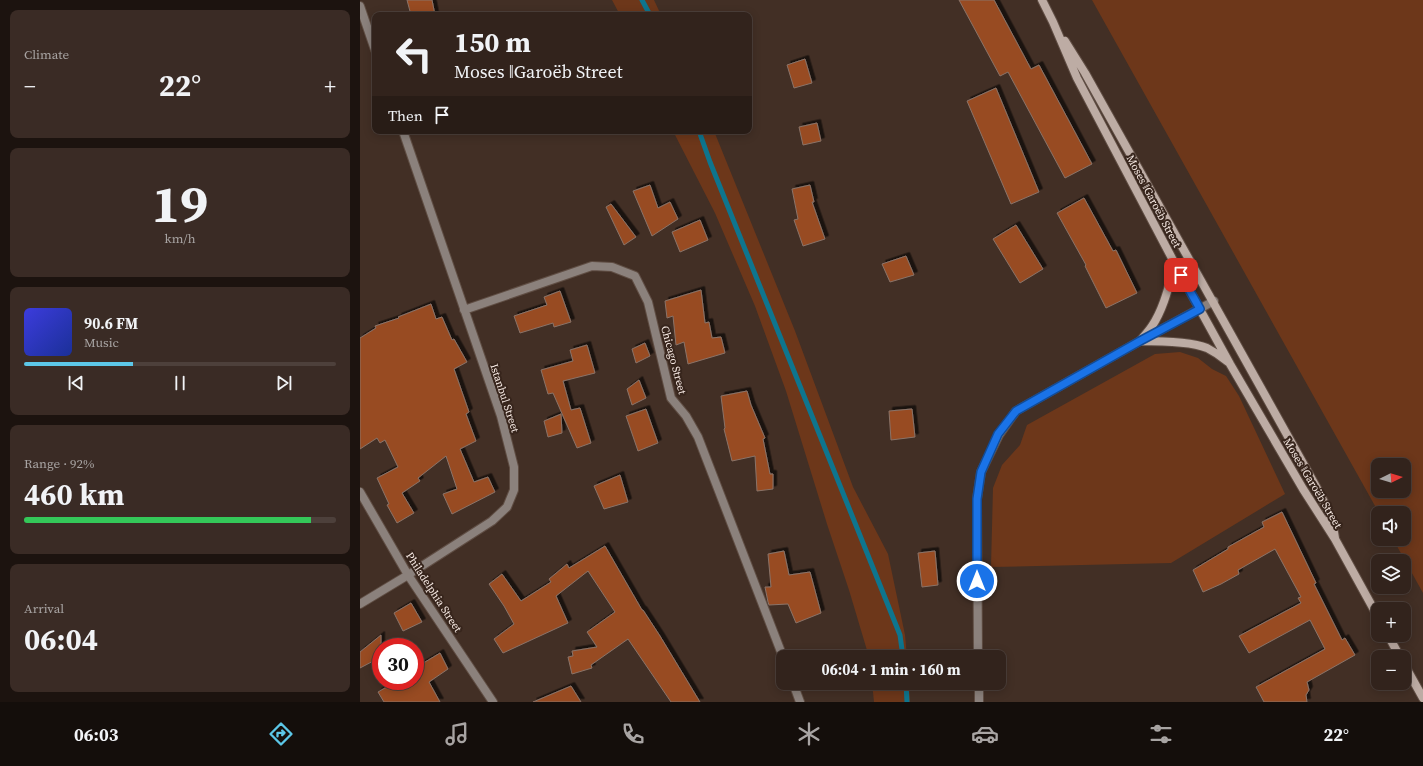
<!DOCTYPE html>
<html lang="en">
<head>
<meta charset="utf-8">
<style>
  :root { --surface:#32231c; --page:#3a2b25; --text:#f1f3f6; --muted:#a8a4a3; --line:#4d403b; --accent:#5cc7e8 }
  body { margin:0; font-family:"Source Serif 4",serif; background:var(--page); color:var(--text); height:100vh; display:flex; flex-direction:column; font-size:15px; white-space:nowrap }
  * { box-sizing:border-box; margin:0 }
  p { font-size:13px; color:var(--muted) }
  .icon { flex:none; width:22px; height:22px; fill:none; stroke:currentColor; stroke-width:2; stroke-linecap:round; stroke-linejoin:round }
  .map { position:relative; flex:1; overflow:hidden }
  .drawer { display:flex; flex-direction:column; gap:10px; padding:10px; background:#1c130f; width:360px }
  .drawer>* { flex:none }
  .top-card { position:absolute; left:12px; top:12px; width:380px; height:122px; border-radius:8px; box-shadow:0 2px 10px #0003,0 0 0 1px var(--line); background:#32231c; color:var(--text); overflow:hidden }
  .needle { width:26px; rotate:85deg }
  .buttons { position:absolute; left:1011px; top:458px; display:grid; gap:8px }
  .buttons a { display:grid; place-items:center; width:40px; height:40px; border-radius:8px; background:var(--surface); box-shadow:0 2px 10px #0003,0 0 0 1px var(--line); font-size:20px }
  .speed { position:absolute; left:12px; top:638px; display:flex; gap:8px; font-size:20px; font-weight:700; text-align:center }
  .speed>* { display:grid; place-content:center; width:52px; height:52px; border-radius:50%; background:var(--surface); box-shadow:0 2px 10px #0003,0 0 0 1px var(--line); line-height:1 }
  .speed .limit { border:6px solid #d22; background:#fff; color:#111 }
  .pin { position:absolute; display:grid; place-items:center; width:34px; height:34px; color:#fff; margin:-17px; border-radius:8px; box-shadow:0 2px 6px #0006 }
  .me { position:absolute; width:44px; margin:-22px; rotate:0deg; stroke-linejoin:round; filter:drop-shadow(0 0 3px #0008) }
  .turn { display:flex; align-items:center; gap:14px; height:84px; padding:0 16px; font-size:18px }
  .turn .icon { width:52px; height:52px; stroke-width:2.5 }
  .turn b { display:block; font-size:28px; line-height:34px }
  .then { display:flex; align-items:center; height:38px; padding:0 16px; background:#0003; gap:8px; font-size:15px }
  .big { font-size:30px; font-weight:700; line-height:1.1 }
  .drawer .tile { flex:1; display:flex; flex-direction:column; justify-content:center; gap:6px; min-width:0; padding:0 14px; border-radius:8px; background:var(--page) }
  .drawer .dial { align-items:center; gap:0 }
  .dial b { font-size:52px; line-height:1 }
  .song { display:flex; align-items:center; gap:12px }
  .cover { width:48px; height:48px; border-radius:6px; background:linear-gradient(135deg,hsl(240 70% 55%),hsl(230 70% 35%)) }
  .played { height:4px; border-radius:2px; background:linear-gradient(90deg,var(--accent) 35%,var(--line) 35%) }
  .keys { display:flex; justify-content:space-around; direction:ltr }
  .heat { display:flex; justify-content:space-between; align-items:center; font-size:22px; direction:ltr }
  .charge { height:6px; border-radius:3px; background:linear-gradient(90deg,#34c759 92%,var(--line) 0) }
  .trip { position:absolute; left:416px; top:650px; width:230px; height:40px; border-radius:8px; background:var(--surface); box-shadow:0 2px 10px #0003,0 0 0 1px var(--line); font-weight:700; line-height:40px; text-align:center }
  .dock { display:flex; height:64px; justify-content:space-around; align-items:center; background:#140e0b; color:var(--muted) }
  .dock .icon { width:28px; height:28px }
  .dock .active { color:var(--accent) }
  .dock b { font-size:18px; color:var(--text) }
  main { display:flex; flex:1; min-height:0 }
  .map>svg:first-child { display:block }
  .green { fill:#6d371a; fill-rule:evenodd }
  .lines { fill:none; stroke-linecap:round; stroke-linejoin:round }
  .stream { stroke:#0e758e; stroke-width:5 }
  .building { fill:#984c23; stroke:#8a7368; filter:url(#shadow) }
  .street-casing { stroke:#5f4d43; stroke-width:10 }
  .secondary-casing { stroke:#5f4d43; stroke-width:10 }
  .street { stroke:#8b817c; stroke-width:8 }
  .secondary { stroke:#bdaca4; stroke-width:8 }
  .route-casing { stroke:#114b97; stroke-width:10 }
  .route { stroke:#1a73e8; stroke-width:7 }
  .labels { text-anchor:middle; stroke-width:4; stroke-linejoin:round; paint-order:stroke }
  .street-label { font-size:11px; fill:#f5e8e2; stroke:#37251c }
</style>
</head>
<body>
<main>
<section class="drawer">
<div class="tile"><p>Climate</p>
<div class="heat"><a>−</a><b class="big">22°</b><a>+</a></div>
</div>
<div class="tile dial"><b>19</b><p>km/h</p></div>
<div class="tile">
<div class="song"><i class="cover"></i><div><b>90.6 FM</b><p>Music</p></div></div>
<div class="played"></div>
<div class="keys"><svg class="icon" aria-label="previous" viewBox="0 0 24 24"><path d="M18 5L8 12l10 7zM5 5v14"/></svg><svg class="icon" aria-label="pause" viewBox="0 0 24 24"><path d="M8 5v14M16 5v14"/></svg><svg class="icon" aria-label="next" viewBox="0 0 24 24"><path d="M6 5l10 7-10 7zM19 5v14"/></svg></div>
</div>
<div class="tile"><p>Range · 92%</p><b class="big">460 km</b><div class="charge"></div></div>
<div class="tile"><p>Arrival</p><b class="big">06:04</b></div>
</section>
<div class="map">
<svg width="1063" height="702" viewBox="0 0 1063 702">
  <defs>
    <filter id="shadow"><feDropShadow dx="3.5" dy="-3.5" stdDeviation="0" flood-color="#0009"/></filter>
  </defs>
  <rect width="100%" height="100%" fill="#422f25"/>
  <!-- green -->
  <path class="green" d="M 252,0 L 294,0 L 301,15 L 260,15 Z
    M 732,0 L 1063,0 L 1063,593 L 1033,539 L 1044,539 L 1044,513 L 1019,513 ZM 1018,465 L 1044,465 L 1044,491 L 1018,491 Z
    M 313,131 L 354,131 L 435,331 L 493,487 L 528,554 L 545,635 L 547,657 L 509,657 L 489,590 L 467,524 L 426,391 L 395,306 L 355,213 Z
    M 820,352 L 838,358 L 852,369 L 866,376 L 879,396 L 925,494 L 811,563 L 631,567 L 633,488 L 642,465 L 660,445 L 667,425 L 795,354 Z
    M 512,683 L 549,683 L 550,702 L 514,702 Z"/>
  <g class="lines">
    <!-- stream -->
    <path class="stream" d="M 282,0 L 290,15
      M 339,131 L 350,162 L 540,635 L 543,657
      M 546,683 L 547,702"/>
  </g>
  <!-- building -->
  <path class="building" d="M 47,0 L 72,0 L 75,15 L 51,15 Z
    M 599,0 L 634,0 L 671,69 L 679,65 L 732,164 L 705,178 L 648,72 L 640,76 Z
    M 445,59 L 452,83 L 434,88 L 427,65 Z
    M 636,88 L 679,192 L 651,204 L 607,101 Z
    M 457,123 L 461,141 L 443,145 L 439,127 Z
    M 290,185 L 298,208 L 310,202 L 318,219 L 292,236 L 273,191 Z
    M 450,185 L 454,202 L 452,202 L 465,239 L 443,246 L 434,220 L 438,219 L 432,189 Z
    M 724,198 L 753,251 L 756,250 L 777,293 L 746,308 L 725,266 L 726,265 L 697,213 Z
    M 251,204 L 276,237 L 264,245 L 246,207 Z
    M 340,220 L 348,240 L 320,252 L 312,232 Z
    M 656,225 L 683,269 L 660,283 L 633,239 Z
    M 546,256 L 554,275 L 530,282 L 522,264 Z
    M 341,290 L 345,323 L 349,322 L 352,338 L 361,337 L 365,353 L 328,364 L 324,342 L 316,345 L 313,316 L 307,318 L 305,301 Z
    M 200,291 L 211,322 L 194,327 L 193,323 L 160,333 L 154,316 L 187,305 L 184,297 Z
    M 71,304 L 76,319 L 82,317 L 92,340 L 94,339 L 107,362 L 94,369 L 109,412 L 106,414 L 116,441 L 100,449 L 114,482 L 128,477 L 135,492 L 92,514 L 83,494 L 97,489 L 86,456 L 58,478 L 60,481 L 42,493 L 54,513 L 37,523 L 27,505 L 29,504 L 17,478 L 38,467 L 25,440 L 20,443 L 17,438 L 0,449 L 0,338 L 16,328 L 15,326 L 39,318 L 38,317 Z
    M 285,343 L 290,356 L 276,363 L 272,349 Z
    M 227,345 L 235,373 L 203,381 L 211,410 L 220,408 L 231,443 L 217,448 L 193,393 L 188,394 L 181,370 L 213,361 L 210,350 Z
    M 279,380 L 286,398 L 272,405 L 267,389 Z
    M 387,391 L 391,405 L 405,438 L 403,439 L 410,474 L 413,474 L 413,489 L 397,491 L 395,456 L 372,461 L 364,429 L 365,428 L 361,396 Z
    M 286,409 L 298,443 L 278,451 L 266,416 Z
    M 552,409 L 555,437 L 531,440 L 529,411 Z
    M 201,414 L 202,433 L 188,437 L 184,421 Z
    M 260,475 L 268,502 L 244,509 L 234,486 Z
    M 922,512 L 956,583 L 954,584 L 982,640 L 985,638 L 995,655 L 947,682 L 949,690 L 946,695 L 947,702 L 904,702 L 896,687 L 965,649 L 950,620 L 889,653 L 879,636 L 941,603 L 938,598 L 941,597 L 915,549 L 878,570 L 879,574 L 861,584 L 843,592 L 833,570 L 868,549 L 868,547 L 904,527 L 902,522 Z
    M 245,546 L 282,610 L 283,610 L 300,636 L 340,702 L 311,702 L 268,639 L 231,665 L 232,668 L 212,674 L 208,657 L 213,656 L 212,651 L 237,647 L 227,632 L 255,612 L 228,571 L 196,596 L 208,623 L 143,653 L 134,639 L 154,624 L 144,606 L 129,584 L 142,574 L 161,601 L 191,582 L 189,579 L 207,564 L 209,568 Z
    M 424,551 L 429,575 L 450,572 L 461,613 L 436,623 L 428,604 L 409,605 L 408,602 L 405,587 L 411,587 L 408,554 Z
    M 575,551 L 578,585 L 562,587 L 558,553 Z
    M 51,603 L 62,622 L 43,631 L 34,613 Z
    M 21,635 L 21,657 L 0,668 L 0,652 Z
    M 80,653 L 88,669 L 69,682 L 80,702 L 24,702 L 18,692 L 37,681 L 55,681 L 55,657 L 60,665 Z
    M 211,686 L 221,702 L 173,702 Z"/>
  <g class="lines">
    <defs>
      <path id="street" d="M 0,6 L 15,50
        M 104,310 L 232,266 L 252,267 L 275,276 L 288,302 L 311,398 L 326,416 L 338,437 L 423,657
        M 0,492 L 48,575 L 133,702
        M 0,604 L 48,575 L 132,521 L 147,507 L 154,490 L 154,467 L 141,416 L 43,131
        M 618,657 L 617,499 L 621,472 L 639,435 L 656,411 L 780,341 L 854,301
        M 433,683 L 440,702
        M 619,683 L 619,702"/>
      <path id="secondary" d="M 682,0 L 693,22 L 717,78 L 815,264 L 870,364 L 943,489 L 975,539 L 1018,617
        M 705,41 L 725,73 L 954,483 C 964,501 972,516 975,538
        M 780,341 C 797,341 832,342 847,348 C 855,352 862,357 868,362
        M 780,341 C 784,336 788,332 792,326 C 804,308 809,285 815,264
        M 1028,635 L 1040,657
        M 1044,664 L 1063,698"/>
    </defs>
    <!-- street casing -->
    <use href="#street" class="street-casing"/>
    <!-- secondary casing -->
    <use href="#secondary" class="secondary-casing"/>
    <!-- street -->
    <use href="#street" class="street"/>
    <!-- secondary -->
    <use href="#secondary" class="secondary"/>
  </g>
  <g class="lines">
    <defs>
      <path id="route" d="M 617,581 L 617,499 L 621,472 L 638,434 L 656,411 L 780,341 L 840,309 L 821,275"/>
    </defs>
    <!-- route casing -->
    <use href="#route" class="route-casing"/>
    <!-- route -->
    <use href="#route" class="route"/>
  </g>
  <g class="labels">
    <!-- street labels -->
    <g class="street-label">
      <text transform="translate(794 201) rotate(62)" y="4">Moses ǁGaroëb Street</text>
      <text transform="translate(314 360) rotate(75)" y="4">Chicago Street</text>
      <text transform="translate(145 398) rotate(72)" y="4">Istanbul Street</text>
      <text transform="translate(953 483) rotate(59)" y="4">Moses ǁGaroëb Street</text>
      <text transform="translate(74 592) rotate(57)" y="4">Philadelphia Street</text>
    </g>
  </g>
</svg>
<div class="buttons">
<a><svg class="needle" viewBox="-14 -14 28 28"><path d="M0-13l5 13h-10z" fill="#e53935"/><path d="M0 13l5-13h-10z" fill="#a8a4a3"/></svg></a>
<a><svg class="icon" aria-label="sound" viewBox="0 0 24 24"><path d="M4 9h4l5-4v14l-5-4H4zM17 9q2 3 0 6"/></svg></a>
<a><svg class="icon" aria-label="layers" viewBox="0 0 24 24"><path d="M12 4l9 5-9 5-9-5zM3 14l9 5 9-5"/></svg></a>
<a>+</a>
<a>−</a>
</div>
<div class="speed"><div class="limit">30</div></div>
<div class="pin" style="left:821px;top:275px;background:#d93025"><svg class="icon" aria-label="arrive" viewBox="0 0 24 24"><path d="M6 21V4h12l-3 4 3 4H6"/></svg></div>
<svg class="me" style="left:617px;top:581px" viewBox="-20 -20 40 40"><circle r="17" fill="#1a73e8" stroke="#fff" stroke-width="3"/><path d="M0-11L8 9 0 5-8 9z" fill="#fff"/></svg>
<div class="trip">06:04 · 1 min · 160 m</div>
<div class="top-card">
<div class="turn"><svg class="icon" aria-label="left" viewBox="0 0 24 24"><path d="M17 20v-9H6M10 6l-5 5 5 5"/></svg><div><b>150 m</b>Moses ǁGaroëb Street</div></div>
<div class="then">Then<svg class="icon" aria-label="arrive" viewBox="0 0 24 24"><path d="M6 21V4h12l-3 4 3 4H6"/></svg></div>
</div>
</div>
</main>
<nav class="dock">
<b>06:03</b>
<svg class="icon active" aria-label="directions" viewBox="0 0 24 24"><path d="M12 3l9 9-9 9-9-9zM9 14v-3h6M13 9l2 2-2 2"/></svg>
<svg class="icon" aria-label="music" viewBox="0 0 24 24"><path d="M9 18V5l10-2v13"/><circle cx="6" cy="18" r="3"/><circle cx="16" cy="16" r="3"/></svg>
<svg class="icon" aria-label="phone" viewBox="0 0 24 24"><path d="M5 4h4l2 5-3 2q2 4 5 5l2-3 5 2v4C11 20 4 13 5 4z"/></svg>
<svg class="icon" aria-label="climate" viewBox="0 0 24 24"><path d="M12 3v18M4 7l16 10M4 17L20 7"/></svg>
<svg class="icon" aria-label="car" viewBox="0 0 24 24"><path d="M5 17H2v-5l4-1 3-4h7l3 4 3 1v5h-3M9 17h6M6 11h13"/><circle cx="7" cy="17" r="2"/><circle cx="17" cy="17" r="2"/></svg>
<svg class="icon" aria-label="filters" viewBox="0 0 24 24"><path d="M4 7h16M4 17h16"/><circle cx="9" cy="7" r="2"/><circle cx="15" cy="17" r="2"/></svg>
<b>22°</b>
</nav>
</body>
</html>
